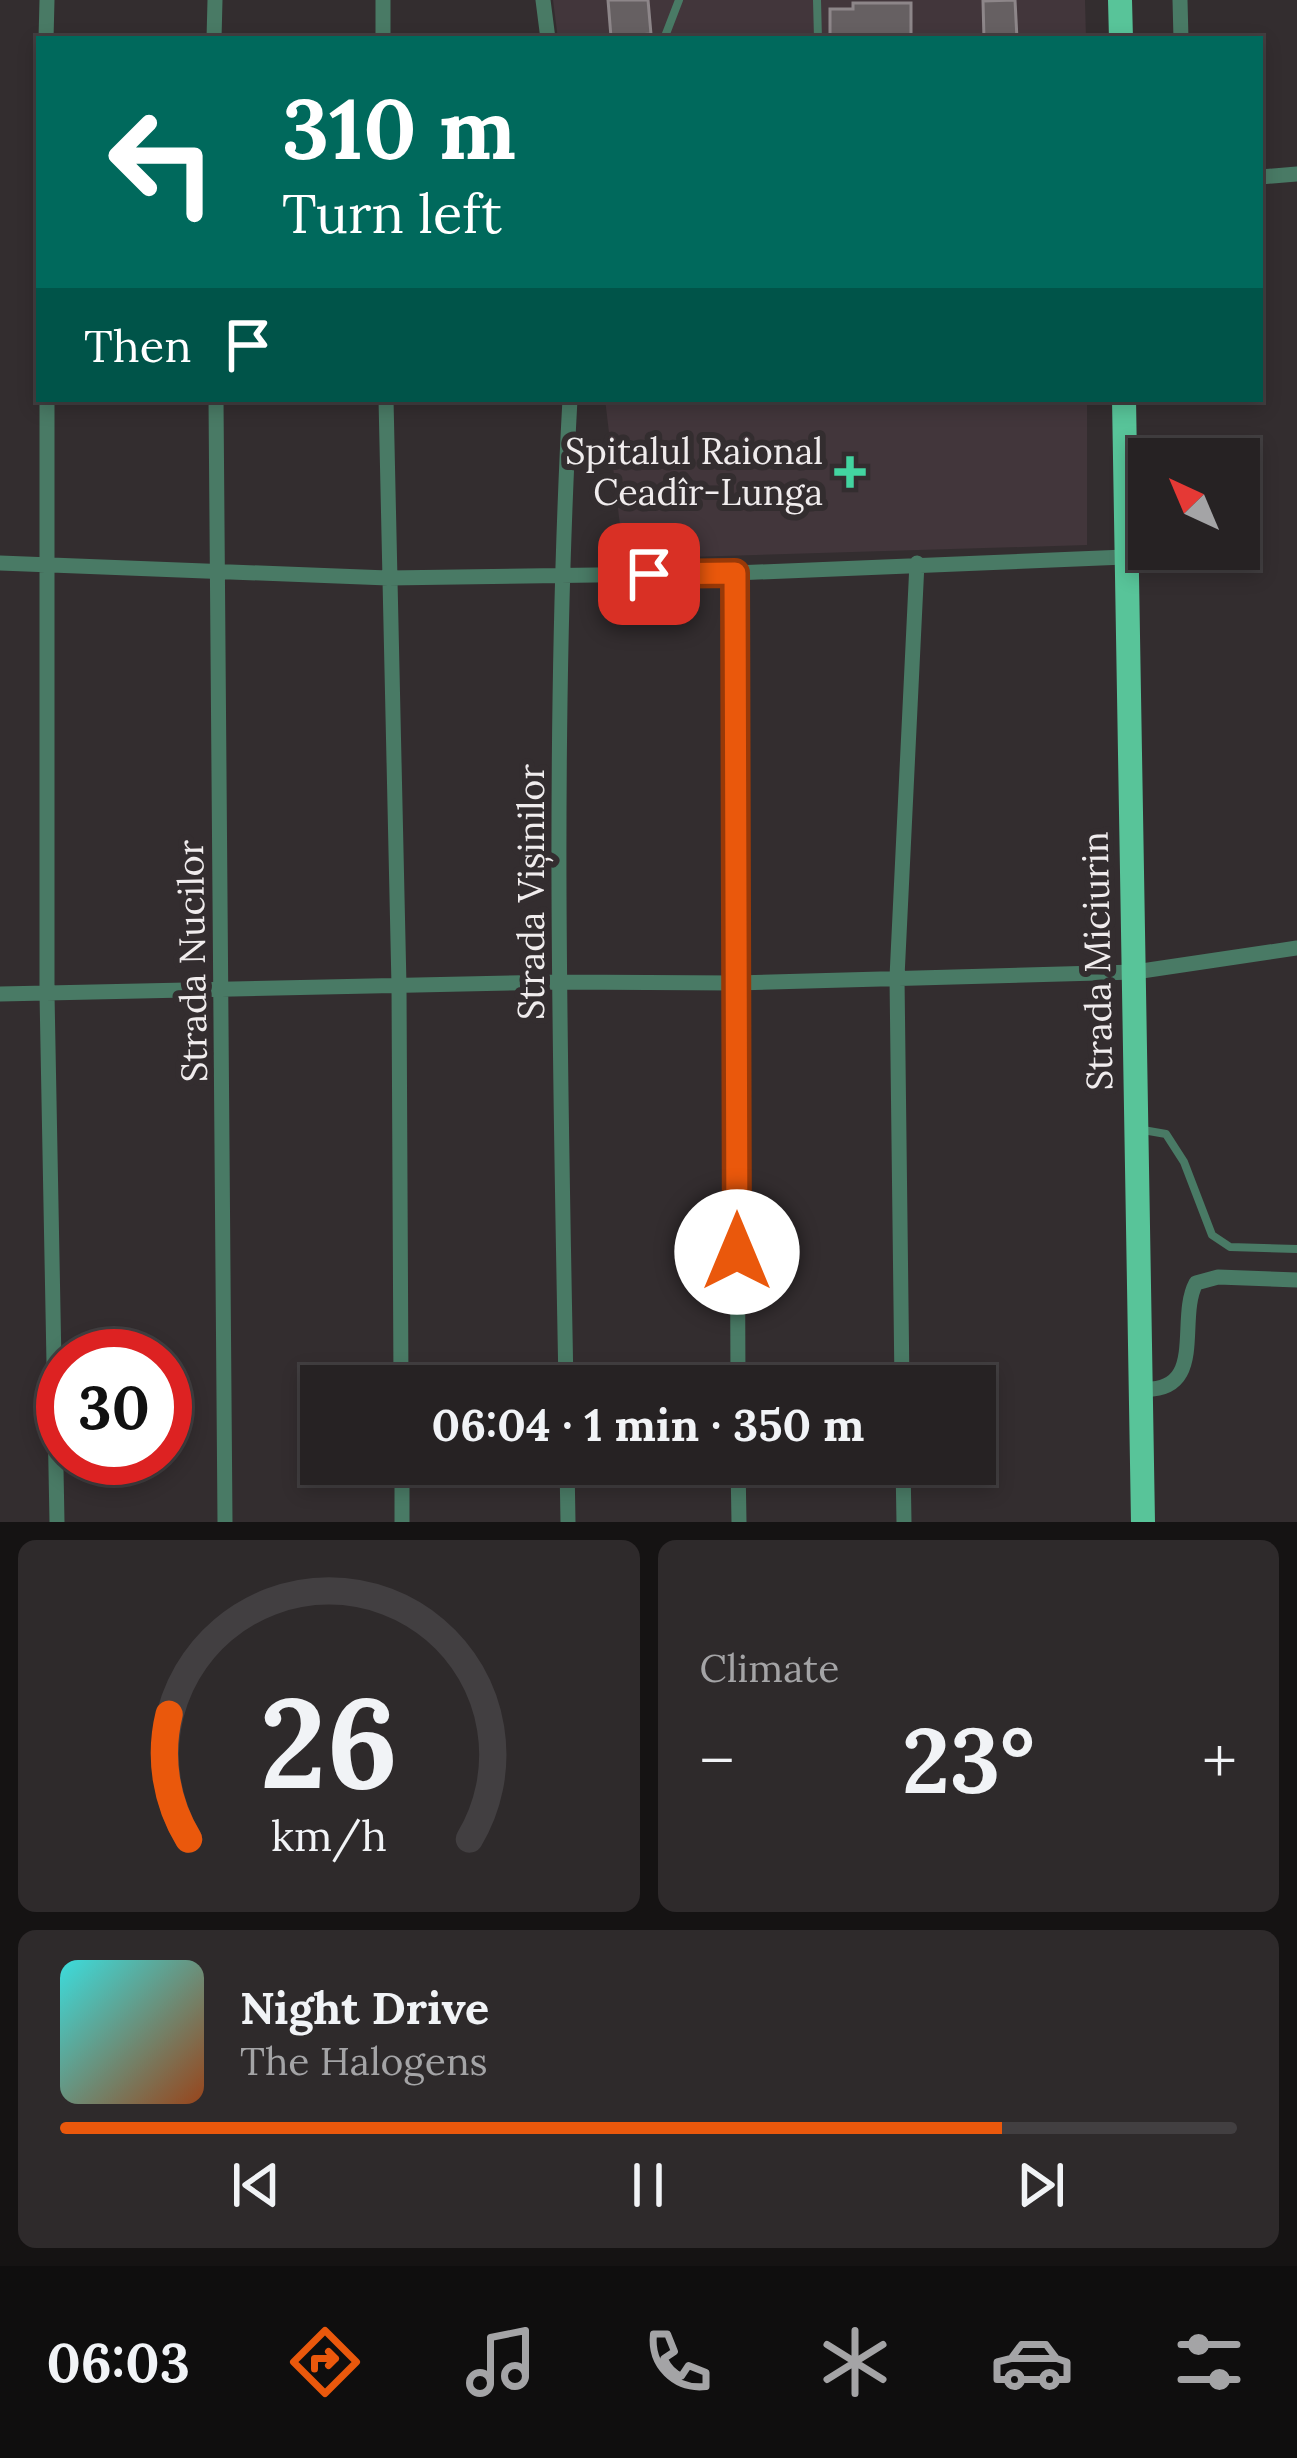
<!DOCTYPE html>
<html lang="en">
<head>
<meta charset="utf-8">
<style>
  :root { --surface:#262223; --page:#2e2a2b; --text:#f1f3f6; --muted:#a4a4a6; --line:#423f41; --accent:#ea580c }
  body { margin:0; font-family:Lora,serif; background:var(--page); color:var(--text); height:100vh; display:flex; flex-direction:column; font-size:45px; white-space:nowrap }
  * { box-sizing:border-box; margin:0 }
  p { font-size:39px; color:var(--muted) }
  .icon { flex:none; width:66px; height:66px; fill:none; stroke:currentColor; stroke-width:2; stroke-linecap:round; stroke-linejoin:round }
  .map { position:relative; height:1522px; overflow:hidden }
  .details { display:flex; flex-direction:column; gap:18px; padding:18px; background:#151313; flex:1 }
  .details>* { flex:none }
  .guide { position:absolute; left:36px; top:36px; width:1227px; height:366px; border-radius:0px; box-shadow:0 6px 18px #0003,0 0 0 3px var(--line); background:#00695c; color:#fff; overflow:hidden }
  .needle { width:78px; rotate:316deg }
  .tools { position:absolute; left:1128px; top:438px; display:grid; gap:24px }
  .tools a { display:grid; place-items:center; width:132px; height:132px; border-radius:0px; background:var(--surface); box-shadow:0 6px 18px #0003,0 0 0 3px var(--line); font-size:60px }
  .speed { position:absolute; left:36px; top:1329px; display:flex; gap:24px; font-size:60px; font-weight:700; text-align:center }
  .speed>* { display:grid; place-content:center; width:156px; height:156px; border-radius:50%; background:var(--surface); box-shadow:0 6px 18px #0003,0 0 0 3px var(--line); line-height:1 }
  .speed .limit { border:18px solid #d22; background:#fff; color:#111 }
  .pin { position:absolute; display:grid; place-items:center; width:102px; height:102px; color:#fff; margin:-51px; border-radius:24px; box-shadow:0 6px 18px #0006 }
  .me { position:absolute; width:132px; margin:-66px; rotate:0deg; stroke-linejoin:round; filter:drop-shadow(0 0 9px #0008) }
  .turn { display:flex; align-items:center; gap:42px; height:252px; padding:0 48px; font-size:54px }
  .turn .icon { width:156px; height:156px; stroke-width:2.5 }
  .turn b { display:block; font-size:84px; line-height:102px }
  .then { display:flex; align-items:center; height:114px; padding:0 48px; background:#0003; gap:24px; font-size:45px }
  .big { font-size:90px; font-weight:800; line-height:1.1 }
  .details .tile { flex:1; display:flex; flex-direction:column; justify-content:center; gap:18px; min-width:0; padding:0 42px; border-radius:18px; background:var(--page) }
  .details .dial { align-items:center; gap:0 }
  .dial svg { height:312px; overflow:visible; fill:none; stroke:var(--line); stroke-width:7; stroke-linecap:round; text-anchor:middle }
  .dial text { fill:var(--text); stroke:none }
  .song { display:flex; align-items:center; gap:36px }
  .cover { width:144px; height:144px; border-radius:18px; background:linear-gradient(135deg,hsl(180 70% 55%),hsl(20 70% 35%)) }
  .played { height:12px; border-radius:6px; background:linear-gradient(90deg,var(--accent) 80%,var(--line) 80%) }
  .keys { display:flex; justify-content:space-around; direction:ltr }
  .heat { display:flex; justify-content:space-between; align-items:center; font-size:66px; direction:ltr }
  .details .tiles { flex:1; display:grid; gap:18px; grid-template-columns:1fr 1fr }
  .tile:last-child { grid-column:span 2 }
  .trip { position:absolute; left:300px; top:1365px; width:696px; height:120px; border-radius:0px; background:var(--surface); box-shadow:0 6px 18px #0003,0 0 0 3px var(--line); font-weight:800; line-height:120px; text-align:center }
  .dock { display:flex; height:192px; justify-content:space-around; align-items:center; background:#0f0e0e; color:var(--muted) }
  .dock .icon { width:84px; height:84px }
  .dock .current { color:var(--accent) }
  .dock b { font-size:54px; color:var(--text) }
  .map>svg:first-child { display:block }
  .built { fill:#42363b }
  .building { fill:#666062; stroke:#8d8689; stroke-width:3 }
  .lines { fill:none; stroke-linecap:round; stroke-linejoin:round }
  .lane { stroke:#497a65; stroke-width:8 }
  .street { stroke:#497a65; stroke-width:15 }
  .primary { stroke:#58c499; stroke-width:24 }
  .route-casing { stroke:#983908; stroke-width:30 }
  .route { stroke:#ea580c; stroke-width:21 }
  .poi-dot { fill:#43d4a0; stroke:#332d2f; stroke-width:4.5 }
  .labels { text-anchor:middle; stroke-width:12; stroke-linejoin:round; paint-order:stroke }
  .poi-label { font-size:36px; fill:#f0eced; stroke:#332d2f; text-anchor:end }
  .street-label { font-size:36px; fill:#f0eced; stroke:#332d2f }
</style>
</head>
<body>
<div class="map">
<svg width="1297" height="1522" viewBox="0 0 1297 1522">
  <rect width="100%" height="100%" fill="#332d2f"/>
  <!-- built -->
  <path class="built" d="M 553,0 L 1085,0 L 1086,39 L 558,39 Z
    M 605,399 L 1087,399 L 1087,545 L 624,559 Z"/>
  <!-- building -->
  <path class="building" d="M 608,0 L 648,0 L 651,34 L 611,37 Z
    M 1015,0 L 1017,39 L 984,39 L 983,1 Z
    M 853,3 L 911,3 L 911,39 L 830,37 L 830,9 L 853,9 Z"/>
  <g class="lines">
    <!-- lane -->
    <path class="lane" d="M 817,0 L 818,39
      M 664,39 L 679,0
      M 1143,1130 L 1166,1134 L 1184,1162 L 1212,1235 L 1230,1247 L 1297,1249"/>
    <!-- street -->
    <path class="street" d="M 383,0 L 383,39
      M 543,0 L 548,39
      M 1180,0 L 1181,39
      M 46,39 L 47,0
      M 214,39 L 215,0
      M 1260,177 L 1297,174
      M 47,399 L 47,994 L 57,1522
      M 216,399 L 225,1522
      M 386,399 L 399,986 L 401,1386
      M 0,563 L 388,578 L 735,573 L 1125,557
      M 735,573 L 738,1386
      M 0,994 L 559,982 L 736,983 L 1135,972 L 1297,948
      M 566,1386 C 560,1057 552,727 570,399
      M 902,1386 L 897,977 L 917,563
      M 1139,1389 C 1209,1395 1176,1320 1196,1283 L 1218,1277 L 1297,1280
      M 402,1464 L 402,1522
      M 567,1464 L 568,1522
      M 738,1464 L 739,1522
      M 903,1464 L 904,1522"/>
    <!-- primary -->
    <path class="primary" d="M 1120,0 L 1121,39
      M 1124,399 L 1143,1522"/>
  </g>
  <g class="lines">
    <defs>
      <path id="route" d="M 649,574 L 735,573 L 737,1252"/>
    </defs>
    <!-- route casing -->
    <use href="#route" class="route-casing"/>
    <!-- route -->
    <use href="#route" class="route"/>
  </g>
  <!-- markers -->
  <path class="poi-dot" d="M844 454h12v12h12v12h-12v12h-12v-12h-12v-12h12z"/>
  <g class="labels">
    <!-- poi labels -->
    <g class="poi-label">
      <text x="823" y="464">Spitalul Raional<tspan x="823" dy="41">Ceadîr-Lunga</tspan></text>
    </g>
    <!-- street labels -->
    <g class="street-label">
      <text transform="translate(531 892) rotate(-90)" y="13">Strada Vișinilor</text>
      <text transform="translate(192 961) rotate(-91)" y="13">Strada Nucilor</text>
      <text transform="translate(1097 961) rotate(-91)" y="13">Strada Miciurin</text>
    </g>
  </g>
</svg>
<div class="tools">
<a><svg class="needle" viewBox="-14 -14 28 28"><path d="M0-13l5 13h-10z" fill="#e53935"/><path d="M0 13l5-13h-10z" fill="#a4a4a6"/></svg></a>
</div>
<div class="speed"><div class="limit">30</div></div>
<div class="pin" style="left:649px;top:574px;background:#d93025"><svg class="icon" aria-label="arrive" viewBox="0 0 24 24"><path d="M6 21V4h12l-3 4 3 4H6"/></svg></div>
<svg class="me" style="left:737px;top:1252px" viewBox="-20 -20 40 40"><circle r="19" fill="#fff"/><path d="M0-13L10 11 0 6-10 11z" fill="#ea580c"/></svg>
<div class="trip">06:04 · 1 min · 350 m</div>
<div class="guide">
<div class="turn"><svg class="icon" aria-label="left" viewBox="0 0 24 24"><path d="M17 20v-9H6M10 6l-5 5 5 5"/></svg><div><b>310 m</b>Turn left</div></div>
<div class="then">Then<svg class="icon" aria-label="arrive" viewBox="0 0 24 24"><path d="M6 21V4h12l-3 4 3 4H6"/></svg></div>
</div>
</div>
<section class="details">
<div class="tiles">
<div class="tile dial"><svg viewBox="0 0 100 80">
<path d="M14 69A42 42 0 1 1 86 69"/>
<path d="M14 69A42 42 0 0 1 9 37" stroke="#ea580c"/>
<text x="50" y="56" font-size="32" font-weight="700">26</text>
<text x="50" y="72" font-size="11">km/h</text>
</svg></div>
<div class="tile"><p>Climate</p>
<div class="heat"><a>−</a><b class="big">23°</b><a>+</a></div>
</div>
<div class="tile">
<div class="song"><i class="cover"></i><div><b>Night Drive</b><p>The Halogens</p></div></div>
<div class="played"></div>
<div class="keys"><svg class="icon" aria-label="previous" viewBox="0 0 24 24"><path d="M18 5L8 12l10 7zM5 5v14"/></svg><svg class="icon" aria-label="pause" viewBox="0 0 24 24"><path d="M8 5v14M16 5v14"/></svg><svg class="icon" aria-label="next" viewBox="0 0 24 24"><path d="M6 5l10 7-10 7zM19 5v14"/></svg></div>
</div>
</div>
</section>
<nav class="dock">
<b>06:03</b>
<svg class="icon current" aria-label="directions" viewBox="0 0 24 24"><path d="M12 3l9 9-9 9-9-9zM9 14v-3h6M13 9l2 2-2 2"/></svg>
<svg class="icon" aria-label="music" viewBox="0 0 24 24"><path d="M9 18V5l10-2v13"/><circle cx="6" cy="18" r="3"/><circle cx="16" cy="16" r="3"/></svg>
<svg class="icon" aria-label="phone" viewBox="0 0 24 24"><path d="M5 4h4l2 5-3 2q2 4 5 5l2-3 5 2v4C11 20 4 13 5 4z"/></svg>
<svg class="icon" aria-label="climate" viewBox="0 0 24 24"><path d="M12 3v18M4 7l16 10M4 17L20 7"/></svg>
<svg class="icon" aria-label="car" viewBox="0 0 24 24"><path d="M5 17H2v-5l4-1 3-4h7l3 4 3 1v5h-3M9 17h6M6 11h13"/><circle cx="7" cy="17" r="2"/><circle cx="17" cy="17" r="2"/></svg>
<svg class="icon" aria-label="filters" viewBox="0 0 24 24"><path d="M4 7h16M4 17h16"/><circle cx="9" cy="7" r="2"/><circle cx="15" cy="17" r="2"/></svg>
</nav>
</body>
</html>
